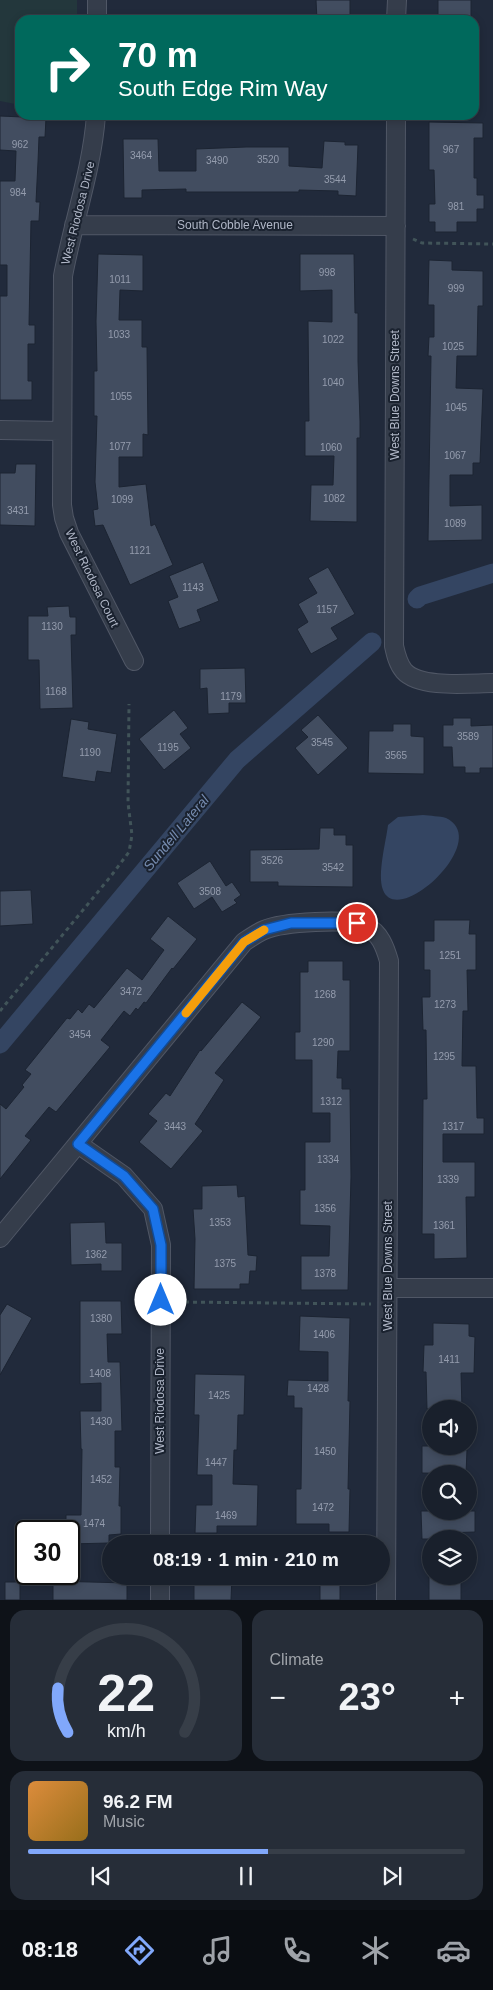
<!DOCTYPE html>
<html lang="en">
<head>
<meta charset="utf-8">
<style>
  :root { --surface:#19202c; --page:#262d38; --text:#f1f3f6; --muted:#9fa3a9; --line:#373e48; --accent:#81a8fb }
  body { margin:0; font-family:Arial,sans-serif; background:var(--page); color:var(--text); height:100vh; display:flex; flex-direction:column; font-size:19px; white-space:nowrap }
  * { box-sizing:border-box; margin:0 }
  p { font-size:16px; color:var(--muted) }
  .icon { flex:none; width:28px; height:28px; fill:none; stroke:currentColor; stroke-width:2; stroke-linecap:round; stroke-linejoin:round }
  .map { position:relative; height:1600px; overflow:hidden }
  .details { display:flex; flex-direction:column; gap:10px; padding:10px; background:#0e1218; flex:1 }
  .details>* { flex:none }
  .top-card { position:absolute; left:15px; top:15px; width:464px; height:105px; border-radius:15px; box-shadow:0 2px 8px #0003,0 0 0 1px var(--line); background:#00695c; color:#fff; overflow:hidden }
  .buttons { position:absolute; left:422px; top:1400px; display:grid; gap:10px }
  .buttons a { display:grid; place-items:center; width:55px; height:55px; border-radius:50%; background:var(--surface); box-shadow:0 2px 8px #0003,0 0 0 1px var(--line); font-size:25px }
  .speed { position:absolute; left:15px; top:1520px; display:flex; gap:10px; font-size:25px; font-weight:700; text-align:center }
  .speed>* { display:grid; place-content:center; width:65px; height:65px; border-radius:50%; background:var(--surface); box-shadow:0 2px 8px #0003,0 0 0 1px var(--line); line-height:1 }
  .speed .limit { border:2px solid #111; border-radius:8px; background:#fff; color:#111 }
  .pin { position:absolute; display:grid; place-items:center; width:42px; height:42px; color:#fff; margin:-21px; border:2px solid #fff; border-radius:50%; box-shadow:0 1px 5px #0007 }
  .me { position:absolute; width:55px; margin:-28px; rotate:0deg; stroke-linejoin:round; filter:drop-shadow(0 0 4px #0008) }
  .turn { display:flex; align-items:center; gap:18px; height:105px; padding:0 20px; font-size:22px }
  .turn .icon { width:65px; height:65px; stroke-width:2.5 }
  .turn b { display:block; font-size:35px; line-height:42px }
  .big { font-size:38px; font-weight:600; line-height:1.1 }
  .details .widget { flex:1; display:flex; flex-direction:column; justify-content:center; gap:8px; min-width:0; padding:0 18px; border-radius:15px; background:var(--page) }
  .details .dial { align-items:center; gap:0 }
  .dial svg { height:130px; overflow:visible; fill:none; stroke:var(--line); stroke-width:7; stroke-linecap:round; text-anchor:middle }
  .dial text { fill:var(--text); stroke:none }
  .song { display:flex; align-items:center; gap:15px }
  .cover { width:60px; height:60px; border-radius:8px; background:linear-gradient(135deg,hsl(30 70% 55%),hsl(40 70% 35%)) }
  .played { height:5px; border-radius:2px; background:linear-gradient(90deg,var(--accent) 55%,var(--line) 55%) }
  .keys { display:flex; justify-content:space-around; direction:ltr }
  .heat { display:flex; justify-content:space-between; align-items:center; font-size:28px; direction:ltr }
  .details .tiles { flex:1; display:grid; gap:10px; grid-template-columns:1fr 1fr }
  .widget:last-child { grid-column:span 2 }
  .trip { position:absolute; left:102px; top:1535px; width:288px; height:50px; border-radius:25px; background:var(--surface); box-shadow:0 2px 8px #0003,0 0 0 1px var(--line); font-weight:600; line-height:50px; text-align:center }
  .tab-bar { display:flex; height:80px; justify-content:space-around; align-items:center; background:#0a0d12; color:var(--muted) }
  .tab-bar .icon { width:35px; height:35px }
  .tab-bar .current { color:var(--accent) }
  .tab-bar b { font-size:22px; color:var(--text) }
  .map>svg:first-child { display:block }
  .green { fill:#23373c }
  .water { fill:#344562 }
  .lines { fill:none; stroke-linecap:round; stroke-linejoin:round }
  .canal { stroke:#344562; stroke-width:19 }
  .building { fill:#424d60; stroke:#1c2432 }
  .street-casing { stroke:#505766; stroke-width:20 }
  .path { stroke:#415459; stroke-width:3; stroke-dasharray:4 4; stroke-linecap:butt }
  .street { stroke:#353d4b; stroke-width:18 }
  .route-casing { stroke:#114b97; stroke-width:12 }
  .route { stroke:#1a73e8; stroke-width:9 }
  .slow { stroke:#f59e0b; stroke-width:9 }
  .labels { text-anchor:middle; stroke-width:4; stroke-linejoin:round; paint-order:stroke }
  .number-label { font-size:10px; fill:#949cad }
  .street-label { font-size:12px; fill:#b0b7c7; stroke:#1a222f }
  .water-label { font-size:14px; font-style:italic; fill:#768cb0; stroke:#1a222f }
</style>
</head>
<body>
<div class="map">
<svg width="493" height="1600" viewBox="0 0 493 1600">
  <rect width="100%" height="100%" fill="#212a3b"/>
  <!-- green -->
  <path class="green" d="M 0,0 L 77,0 L 77,20 L 20,20 L 20,105 L 0,101 Z"/>
  <!-- water -->
  <path class="water" d="M 423,815 C 430,816 440,816 446,818 C 493,840 398,929 383,890 C 377,874 386,842 388,825 L 398,817 Z"/>
  <g class="lines">
    <!-- canal -->
    <path class="canal" d="M 417,599 L 420,596 L 493,573
      M 0,1044 L 237,760 L 372,642"/>
  </g>
  <!-- building -->
  <path class="building" d="M 316,0 L 350,0 L 350,20 L 317,20 Z
    M 438,0 L 471,0 L 471,20 L 438,20 Z
    M 0,116 L 46,118 L 45,137 L 39,137 L 38,162 L 36,202 L 40,202 L 39,221 L 31,221 L 29,325 L 35,325 L 35,344 L 28,344 L 28,381 L 32,381 L 32,400 L 0,400 L 0,296 L 7,296 L 7,265 L 0,265 L 0,181 L 15,181 L 16,151 L 0,150 Z
    M 429,122 L 483,123 L 483,138 L 474,138 L 474,178 L 477,178 L 477,195 L 484,195 L 484,209 L 477,209 L 477,222 L 457,222 L 457,232 L 435,232 L 435,222 L 429,222 L 429,204 L 435,204 L 434,170 L 429,170 Z
    M 123,139 L 158,139 L 159,171 L 196,171 L 196,149 L 246,147 L 289,147 L 289,166 L 322,168 L 324,141 L 345,142 L 345,145 L 358,145 L 356,196 L 338,195 L 338,191 L 299,190 L 299,192 L 186,192 L 186,189 L 142,190 L 142,198 L 124,198 Z
    M 98,254 L 143,255 L 143,291 L 120,290 L 119,320 L 142,320 L 142,347 L 147,347 L 148,435 L 143,434 L 143,457 L 119,457 L 119,487 L 146,484 L 151,526 L 155,524 L 173,565 L 130,585 L 103,525 L 95,526 L 93,510 L 98,509 L 95,482 L 97,416 L 94,416 L 94,371 L 97,371 L 96,321 Z
    M 300,254 L 354,254 L 355,313 L 358,313 L 358,361 L 360,421 L 360,438 L 357,438 L 357,522 L 310,521 L 311,485 L 333,485 L 334,456 L 305,456 L 305,421 L 309,421 L 308,321 L 332,322 L 332,290 L 300,291 Z
    M 429,260 L 452,261 L 452,270 L 483,271 L 483,306 L 478,306 L 477,356 L 457,356 L 456,388 L 483,389 L 480,463 L 473,463 L 473,475 L 450,475 L 450,506 L 482,505 L 482,540 L 428,541 L 431,356 L 428,356 L 429,337 L 434,337 L 434,305 L 428,305 Z
    M 16,464 L 36,464 L 35,526 L 0,525 L 0,473 L 15,473 Z
    M 203,562 L 219,601 L 197,610 L 201,621 L 179,629 L 168,601 L 178,597 L 169,576 Z
    M 328,567 L 355,614 L 331,628 L 338,639 L 311,654 L 297,629 L 308,622 L 298,604 L 317,593 L 308,578 Z
    M 69,606 L 70,617 L 76,617 L 76,635 L 71,635 L 73,708 L 40,709 L 39,660 L 28,660 L 28,616 L 48,616 L 47,607 Z
    M 245,668 L 246,703 L 229,703 L 229,713 L 208,714 L 207,688 L 200,689 L 200,669 Z
    M 174,710 L 188,728 L 180,734 L 191,748 L 164,770 L 139,739 Z
    M 318,715 L 348,748 L 318,775 L 295,748 L 308,737 L 301,730 Z
    M 453,718 L 471,718 L 471,726 L 493,725 L 493,768 L 480,768 L 480,773 L 465,773 L 465,767 L 453,767 L 452,747 L 443,747 L 443,725 L 453,725 Z
    M 71,719 L 89,722 L 88,729 L 117,734 L 111,773 L 97,771 L 95,782 L 62,777 Z
    M 393,724 L 411,724 L 411,736 L 424,737 L 424,774 L 368,773 L 369,731 L 393,731 Z
    M 320,828 L 334,828 L 334,835 L 346,835 L 346,845 L 353,845 L 353,887 L 278,886 L 278,882 L 250,882 L 250,850 L 319,849 Z
    M 210,861 L 226,886 L 232,882 L 241,895 L 234,900 L 237,903 L 222,912 L 212,897 L 194,909 L 177,883 Z
    M 31,890 L 33,924 L 0,926 L 0,891 Z
    M 168,916 L 197,939 L 173,969 L 172,968 L 146,1003 L 144,1002 L 138,1010 L 136,1008 L 130,1016 L 124,1011 L 101,1040 L 110,1047 L 56,1112 L 49,1107 L 25,1136 L 31,1140 L 0,1179 L 0,1104 L 6,1109 L 24,1087 L 22,1085 L 31,1074 L 25,1070 L 67,1018 L 70,1019 L 78,1009 L 82,1013 L 89,1004 L 94,1008 L 127,968 L 142,980 L 164,950 L 150,939 Z
    M 434,920 L 470,920 L 469,934 L 476,934 L 476,970 L 467,970 L 468,1011 L 463,1011 L 462,1066 L 476,1066 L 477,1118 L 484,1118 L 484,1134 L 443,1134 L 443,1162 L 475,1162 L 475,1197 L 466,1197 L 467,1258 L 434,1259 L 434,1234 L 422,1234 L 423,1099 L 427,1099 L 426,1030 L 423,1030 L 422,997 L 430,997 L 430,970 L 424,970 L 424,941 L 434,941 Z
    M 308,961 L 343,961 L 343,980 L 350,980 L 350,1051 L 338,1051 L 337,1078 L 342,1078 L 342,1089 L 350,1089 L 351,1177 L 348,1290 L 301,1290 L 301,1256 L 329,1256 L 330,1226 L 300,1225 L 300,1190 L 305,1190 L 305,1142 L 330,1142 L 330,1113 L 312,1113 L 312,1060 L 295,1060 L 295,1032 L 300,1032 L 300,972 L 308,972 Z
    M 242,1002 L 261,1017 L 215,1073 L 224,1080 L 195,1124 L 203,1131 L 171,1169 L 139,1142 L 157,1121 L 148,1114 L 166,1093 L 170,1096 L 200,1050 L 201,1051 Z
    M 237,1185 L 238,1197 L 245,1196 L 248,1255 L 257,1256 L 256,1271 L 250,1271 L 249,1284 L 240,1284 L 240,1289 L 194,1289 L 195,1239 L 193,1209 L 202,1209 L 202,1186 Z
    M 105,1222 L 106,1243 L 122,1243 L 122,1271 L 101,1271 L 101,1264 L 71,1265 L 70,1223 Z
    M 80,1301 L 121,1301 L 122,1334 L 107,1334 L 108,1362 L 120,1362 L 122,1431 L 115,1431 L 115,1467 L 120,1467 L 119,1506 L 121,1506 L 121,1534 L 109,1535 L 109,1543 L 69,1544 L 69,1531 L 66,1531 L 66,1515 L 81,1515 L 82,1449 L 81,1449 L 80,1411 L 101,1411 L 101,1383 L 80,1384 Z
    M 7,1304 L 32,1318 L 0,1375 L 0,1315 Z
    M 300,1316 L 350,1318 L 348,1401 L 350,1401 L 348,1489 L 350,1489 L 349,1532 L 329,1532 L 329,1524 L 296,1524 L 296,1489 L 301,1489 L 302,1408 L 294,1408 L 294,1396 L 287,1396 L 288,1380 L 328,1381 L 328,1352 L 299,1351 Z
    M 433,1323 L 469,1324 L 469,1336 L 475,1337 L 474,1373 L 461,1373 L 462,1409 L 427,1409 L 426,1372 L 423,1372 L 424,1345 L 433,1345 Z
    M 195,1374 L 245,1375 L 244,1415 L 238,1415 L 237,1450 L 234,1450 L 233,1484 L 258,1485 L 257,1526 L 217,1526 L 217,1533 L 195,1533 L 196,1505 L 212,1505 L 212,1475 L 197,1475 L 199,1415 L 194,1415 Z
    M 422,1446 L 442,1446 L 442,1449 L 467,1450 L 466,1474 L 422,1473 Z
    M 421,1511 L 475,1511 L 475,1532 L 441,1533 L 441,1539 L 422,1539 Z
    M 194,1576 L 232,1576 L 231,1600 L 194,1600 Z
    M 320,1576 L 340,1576 L 340,1600 L 320,1600 Z
    M 429,1576 L 461,1576 L 461,1600 L 429,1600 Z
    M 53,1581 L 127,1583 L 127,1600 L 53,1600 Z
    M 5,1582 L 20,1582 L 20,1600 L 5,1600 Z"/>
  <g class="lines">
    <defs>
      <path id="street" d="M 97,0 L 97,20
        M 396,20 L 397,0
        M 96,115 C 92,170 73,222 63,276 L 62,505 L 64,518 L 69,533 L 134,661
        M 396,115 L 394,646 C 396,655 398,664 404,671 C 420,689 471,683 493,683
        M 74,225 L 396,226
        M 0,430 L 62,431
        M 78,1144 L 124,1176 L 153,1209 L 161,1245 L 160,1544
        M 0,1238 L 244,942 C 250,938 257,933 264,930 C 282,922 349,918 366,926 C 380,933 385,947 389,961 L 386,1600
        M 388,1288 L 493,1288
        M 160,1600 L 160,1576"/>
    </defs>
    <!-- street casing -->
    <use href="#street" class="street-casing"/>
    <!-- path -->
    <path class="path" d="M 413,239 L 422,243 L 493,244
      M 0,1011 L 111,876 L 129,852 L 132,835 L 128,803 L 129,704
      M 177,1302 L 371,1304"/>
    <!-- street -->
    <use href="#street" class="street"/>
  </g>
  <g class="lines">
    <defs>
      <path id="route" d="M 161,1300 L 161,1245 L 153,1209 L 124,1176 L 78,1144 L 244,942 L 264,930 L 291,923 L 357,923"/>
    </defs>
    <!-- route casing -->
    <use href="#route" class="route-casing"/>
    <!-- route -->
    <use href="#route" class="route"/>
    <!-- slow -->
    <path class="slow" d="M 186,1013 L 244,942 L 264,930"/>
  </g>
  <g class="labels">
    <!-- number labels -->
    <g class="number-label">
      <text x="20" y="148">962</text>
      <text x="451" y="153">967</text>
      <text x="141" y="159">3464</text>
      <text x="268" y="163">3520</text>
      <text x="217" y="164">3490</text>
      <text x="335" y="183">3544</text>
      <text x="18" y="196">984</text>
      <text x="456" y="210">981</text>
      <text x="327" y="276">998</text>
      <text x="120" y="283">1011</text>
      <text x="456" y="292">999</text>
      <text x="119" y="338">1033</text>
      <text x="333" y="343">1022</text>
      <text x="453" y="350">1025</text>
      <text x="333" y="386">1040</text>
      <text x="121" y="400">1055</text>
      <text x="456" y="411">1045</text>
      <text x="120" y="450">1077</text>
      <text x="331" y="451">1060</text>
      <text x="455" y="459">1067</text>
      <text x="334" y="502">1082</text>
      <text x="122" y="503">1099</text>
      <text x="18" y="514">3431</text>
      <text x="455" y="527">1089</text>
      <text x="140" y="554">1121</text>
      <text x="193" y="591">1143</text>
      <text x="327" y="613">1157</text>
      <text x="52" y="630">1130</text>
      <text x="56" y="695">1168</text>
      <text x="231" y="700">1179</text>
      <text x="468" y="740">3589</text>
      <text x="322" y="746">3545</text>
      <text x="168" y="751">1195</text>
      <text x="90" y="756">1190</text>
      <text x="396" y="759">3565</text>
      <text x="272" y="864">3526</text>
      <text x="333" y="871">3542</text>
      <text x="210" y="895">3508</text>
      <text x="450" y="959">1251</text>
      <text x="131" y="995">3472</text>
      <text x="325" y="998">1268</text>
      <text x="445" y="1008">1273</text>
      <text x="80" y="1038">3454</text>
      <text x="323" y="1046">1290</text>
      <text x="444" y="1060">1295</text>
      <text x="331" y="1105">1312</text>
      <text x="175" y="1130">3443</text>
      <text x="453" y="1130">1317</text>
      <text x="328" y="1163">1334</text>
      <text x="448" y="1183">1339</text>
      <text x="325" y="1212">1356</text>
      <text x="220" y="1226">1353</text>
      <text x="444" y="1229">1361</text>
      <text x="96" y="1258">1362</text>
      <text x="225" y="1267">1375</text>
      <text x="325" y="1277">1378</text>
      <text x="101" y="1322">1380</text>
      <text x="324" y="1338">1406</text>
      <text x="449" y="1363">1411</text>
      <text x="100" y="1377">1408</text>
      <text x="318" y="1392">1428</text>
      <text x="219" y="1399">1425</text>
      <text x="101" y="1425">1430</text>
      <text x="325" y="1455">1450</text>
      <text x="216" y="1466">1447</text>
      <text x="101" y="1483">1452</text>
      <text x="323" y="1511">1472</text>
      <text x="226" y="1519">1469</text>
      <text x="94" y="1527">1474</text>
    </g>
    <!-- street labels -->
    <g class="street-label">
      <text transform="translate(78 213) rotate(-76)" y="4">West Riodosa Drive</text>
      <text x="235" y="229">South Cobble Avenue</text>
      <text transform="translate(395 395) rotate(-90)" y="4">West Blue Downs Street</text>
      <text transform="translate(92 578) rotate(64)" y="4">West Riodosa Court</text>
      <text transform="translate(388 1266) rotate(-90)" y="4">West Blue Downs Street</text>
      <text transform="translate(160 1401) rotate(-90)" y="4">West Riodosa Drive</text>
    </g>
    <!-- water labels -->
    <g class="water-label">
      <text transform="translate(176 833) rotate(-50)" y="5">Sundell Lateral</text>
    </g>
  </g>
</svg>
<div class="buttons">
<a><svg class="icon" aria-label="sound" viewBox="0 0 24 24"><path d="M4 9h4l5-4v14l-5-4H4zM17 9q2 3 0 6"/></svg></a>
<a><svg class="icon" aria-label="search" viewBox="0 0 24 24"><circle cx="10" cy="10" r="6"/><path d="M15 15l6 6"/></svg></a>
<a><svg class="icon" aria-label="layers" viewBox="0 0 24 24"><path d="M12 4l9 5-9 5-9-5zM3 14l9 5 9-5"/></svg></a>
</div>
<div class="speed"><div class="limit">30</div></div>
<div class="pin" style="left:357px;top:923px;background:#d93025"><svg class="icon" aria-label="arrive" viewBox="0 0 24 24"><path d="M6 21V4h12l-3 4 3 4H6"/></svg></div>
<svg class="me" style="left:161px;top:1300px" viewBox="-20 -20 40 40"><circle r="19" fill="#fff"/><path d="M0-13L10 11 0 6-10 11z" fill="#1a73e8"/></svg>
<div class="trip">08:19 · 1 min · 210 m</div>
<div class="top-card">
<div class="turn"><svg class="icon" aria-label="right" viewBox="0 0 24 24"><path d="M7 20v-9h11M14 6l5 5-5 5"/></svg><div><b>70 m</b>South Edge Rim Way</div></div>
</div>
</div>
<section class="details">
<div class="tiles">
<div class="widget dial"><svg viewBox="0 0 100 80">
<path d="M14 69A42 42 0 1 1 86 69"/>
<path d="M14 69A42 42 0 0 1 8 42" stroke="#81a8fb"/>
<text x="50" y="56" font-size="32" font-weight="700">22</text>
<text x="50" y="72" font-size="11">km/h</text>
</svg></div>
<div class="widget"><p>Climate</p>
<div class="heat"><a>−</a><b class="big">23°</b><a>+</a></div>
</div>
<div class="widget">
<div class="song"><i class="cover"></i><div><b>96.2 FM</b><p>Music</p></div></div>
<div class="played"></div>
<div class="keys"><svg class="icon" aria-label="previous" viewBox="0 0 24 24"><path d="M18 5L8 12l10 7zM5 5v14"/></svg><svg class="icon" aria-label="pause" viewBox="0 0 24 24"><path d="M8 5v14M16 5v14"/></svg><svg class="icon" aria-label="next" viewBox="0 0 24 24"><path d="M6 5l10 7-10 7zM19 5v14"/></svg></div>
</div>
</div>
</section>
<nav class="tab-bar">
<b>08:18</b>
<svg class="icon current" aria-label="directions" viewBox="0 0 24 24"><path d="M12 3l9 9-9 9-9-9zM9 14v-3h6M13 9l2 2-2 2"/></svg>
<svg class="icon" aria-label="music" viewBox="0 0 24 24"><path d="M9 18V5l10-2v13"/><circle cx="6" cy="18" r="3"/><circle cx="16" cy="16" r="3"/></svg>
<svg class="icon" aria-label="phone" viewBox="0 0 24 24"><path d="M5 4h4l2 5-3 2q2 4 5 5l2-3 5 2v4C11 20 4 13 5 4z"/></svg>
<svg class="icon" aria-label="climate" viewBox="0 0 24 24"><path d="M12 3v18M4 7l16 10M4 17L20 7"/></svg>
<svg class="icon" aria-label="car" viewBox="0 0 24 24"><path d="M5 17H2v-5l4-1 3-4h7l3 4 3 1v5h-3M9 17h6M6 11h13"/><circle cx="7" cy="17" r="2"/><circle cx="17" cy="17" r="2"/></svg>
</nav>
</body>
</html>
